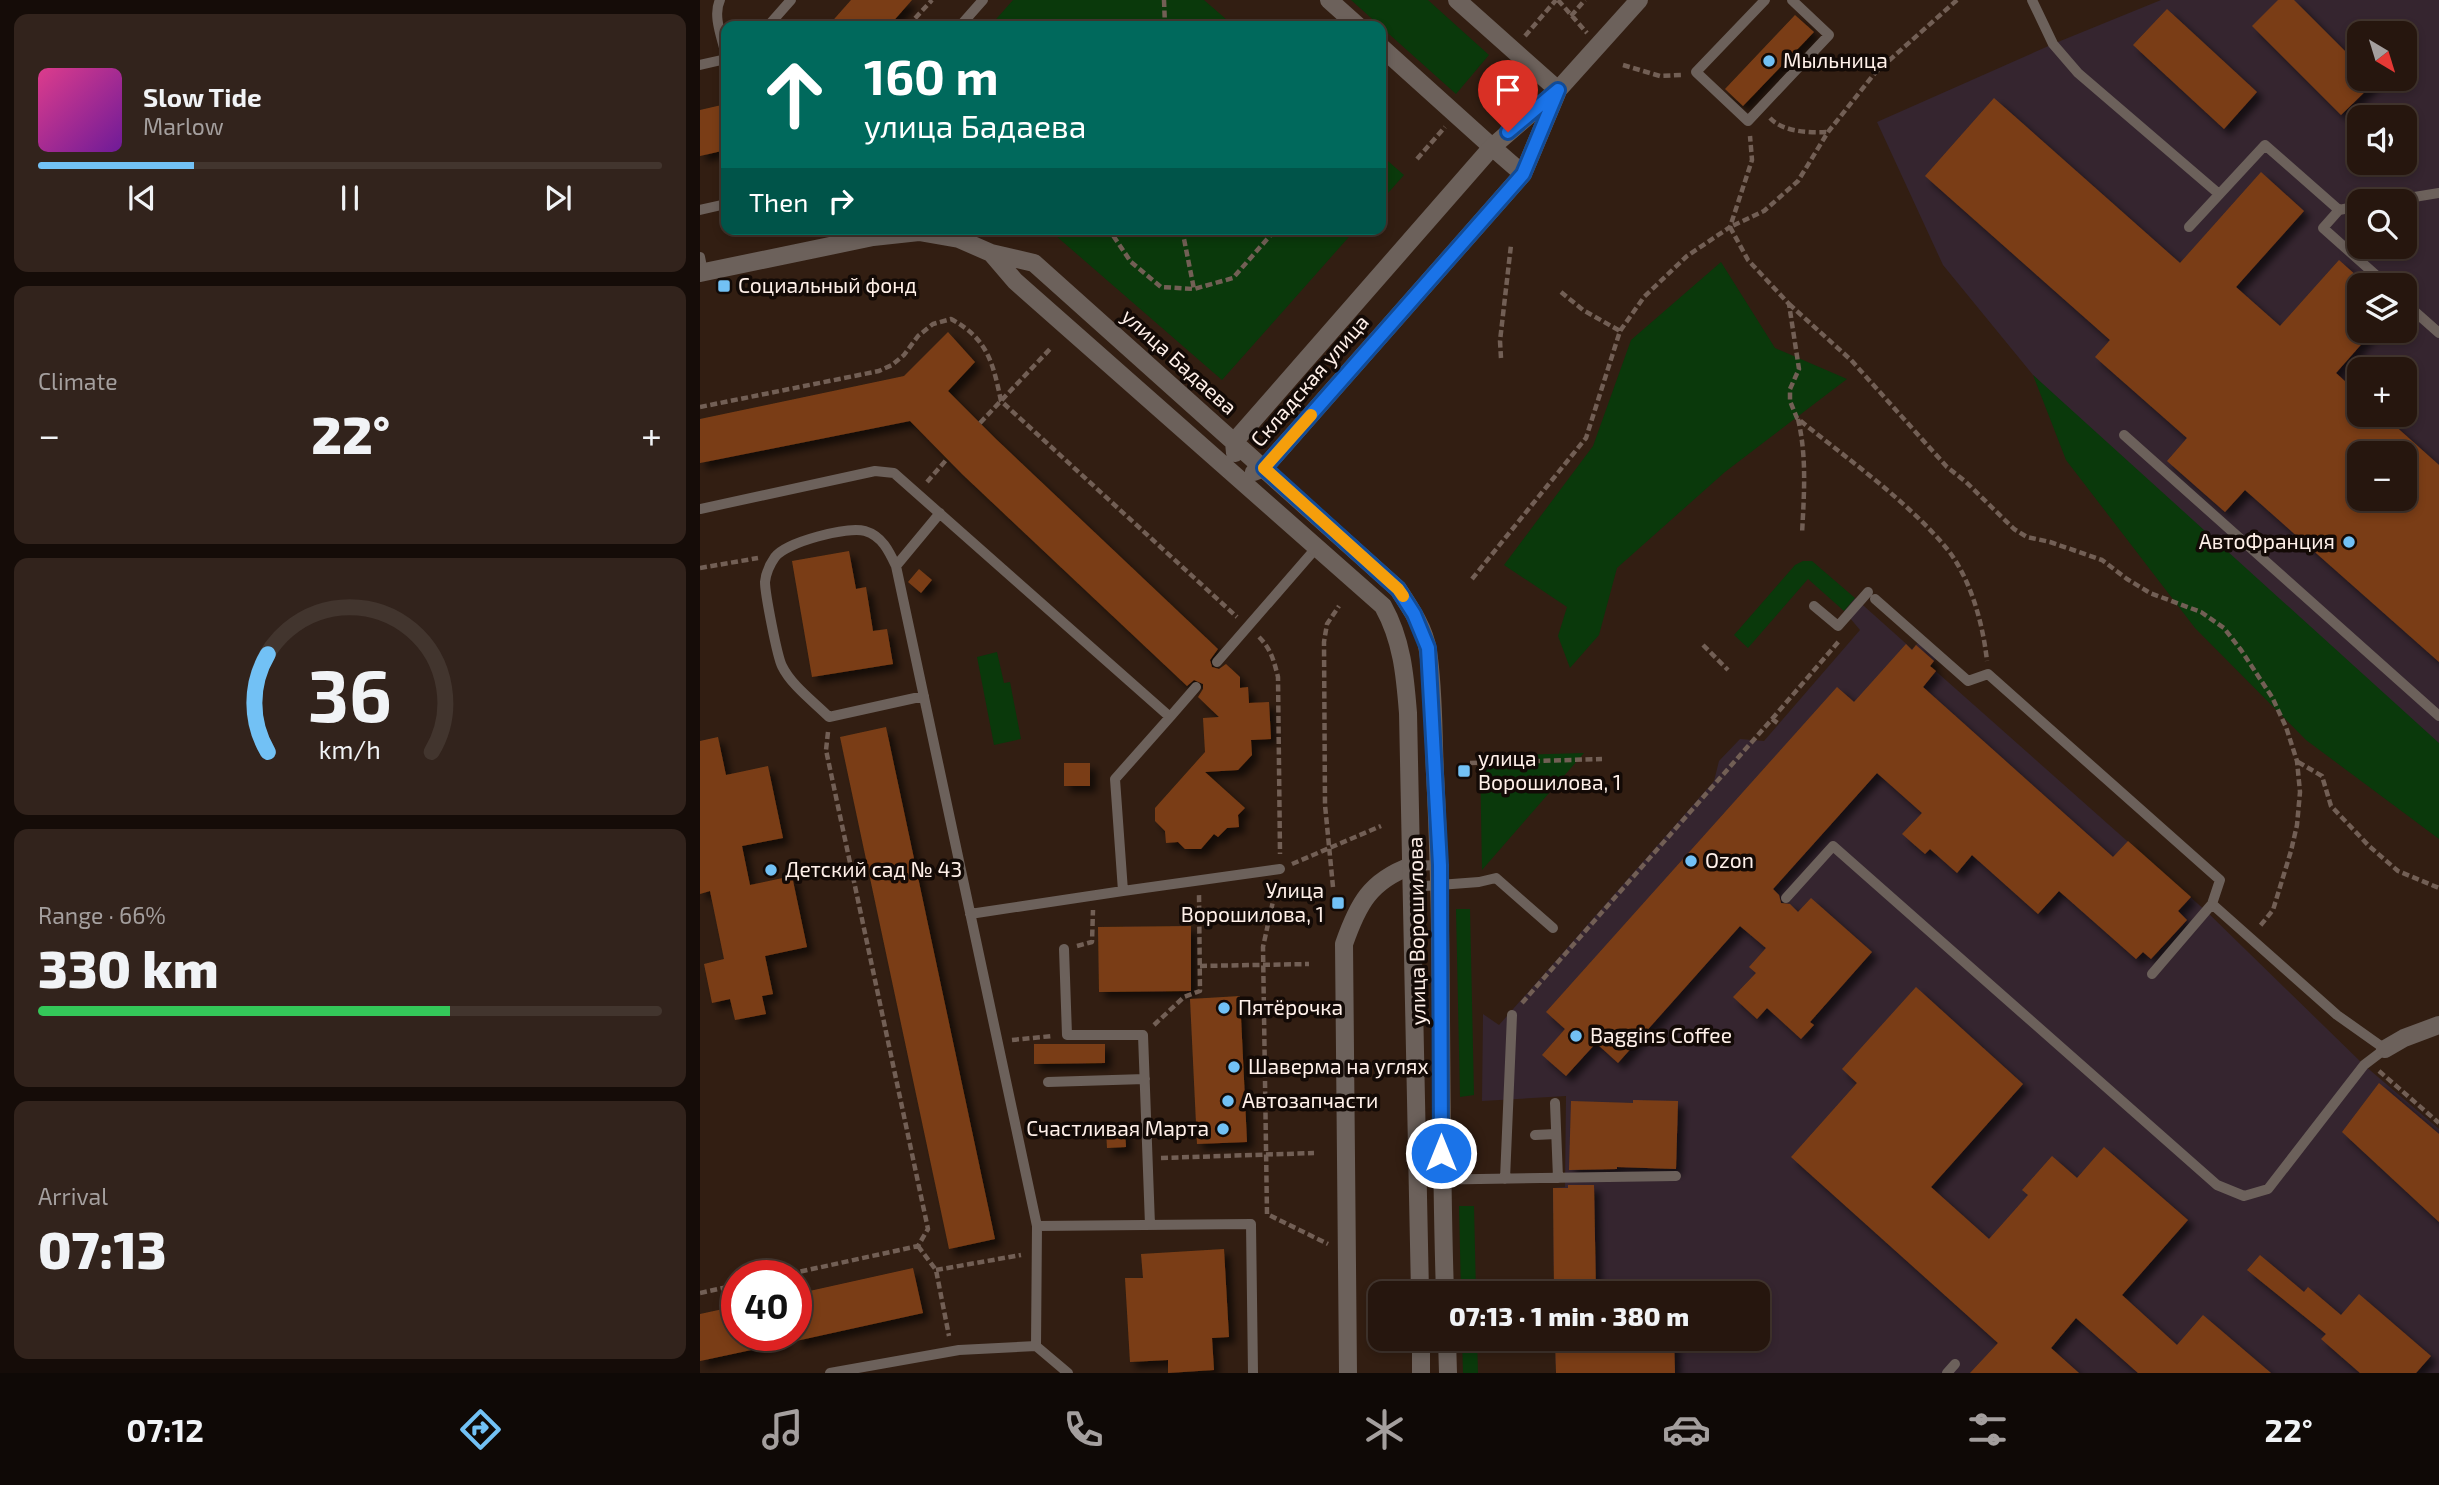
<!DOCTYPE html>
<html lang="en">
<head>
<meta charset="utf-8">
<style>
  :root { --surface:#26160e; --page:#32231c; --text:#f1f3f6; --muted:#a49f9e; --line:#42352e; --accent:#72c1f5 }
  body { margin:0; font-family:"Exo 2",sans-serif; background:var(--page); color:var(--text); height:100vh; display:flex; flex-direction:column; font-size:26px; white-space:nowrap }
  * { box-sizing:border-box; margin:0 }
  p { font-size:23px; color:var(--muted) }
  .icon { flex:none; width:38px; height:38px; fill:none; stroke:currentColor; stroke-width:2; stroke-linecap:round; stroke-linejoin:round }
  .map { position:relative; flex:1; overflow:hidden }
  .side { display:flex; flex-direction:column; gap:14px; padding:14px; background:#150c08; width:700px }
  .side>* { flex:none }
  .top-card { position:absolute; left:21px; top:21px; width:665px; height:214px; border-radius:14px; box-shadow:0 4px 10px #0003,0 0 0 2px var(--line); background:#00695c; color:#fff; overflow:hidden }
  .needle { width:46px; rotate:142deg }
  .tools { position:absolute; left:1647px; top:21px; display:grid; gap:14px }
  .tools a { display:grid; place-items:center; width:70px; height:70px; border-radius:14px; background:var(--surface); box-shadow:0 4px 10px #0003,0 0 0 2px var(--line); font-size:35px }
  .speed { position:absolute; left:21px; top:1260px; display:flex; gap:14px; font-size:35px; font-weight:700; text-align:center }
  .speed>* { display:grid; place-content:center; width:91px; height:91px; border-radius:50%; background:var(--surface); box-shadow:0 4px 10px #0003,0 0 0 2px var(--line); line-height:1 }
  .speed .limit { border:10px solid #d22; background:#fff; color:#111 }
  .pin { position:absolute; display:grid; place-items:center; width:60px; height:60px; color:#fff; margin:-72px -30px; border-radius:50% 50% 50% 0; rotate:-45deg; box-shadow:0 0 7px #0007 }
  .pin .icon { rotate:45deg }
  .me { position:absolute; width:77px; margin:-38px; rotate:0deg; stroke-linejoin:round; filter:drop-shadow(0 0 5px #0008) }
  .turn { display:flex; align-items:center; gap:24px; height:147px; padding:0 28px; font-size:32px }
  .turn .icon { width:91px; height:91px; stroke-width:2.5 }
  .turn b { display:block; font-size:49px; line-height:60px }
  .then { display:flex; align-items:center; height:66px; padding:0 28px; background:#0003; gap:14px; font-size:26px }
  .big { font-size:52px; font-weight:800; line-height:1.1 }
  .side .card { flex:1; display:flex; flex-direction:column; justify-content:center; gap:10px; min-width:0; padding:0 24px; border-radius:14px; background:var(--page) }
  .side .dial { align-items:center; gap:0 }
  .dial svg { height:182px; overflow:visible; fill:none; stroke:var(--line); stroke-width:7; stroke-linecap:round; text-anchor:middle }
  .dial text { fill:var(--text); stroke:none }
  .song { display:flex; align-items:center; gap:21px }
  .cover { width:84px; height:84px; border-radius:10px; background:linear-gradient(135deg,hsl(330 70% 55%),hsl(280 70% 35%)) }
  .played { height:7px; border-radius:4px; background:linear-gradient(90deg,var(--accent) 25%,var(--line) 25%) }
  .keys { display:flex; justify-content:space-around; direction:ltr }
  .heat { display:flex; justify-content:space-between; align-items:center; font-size:38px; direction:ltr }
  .charge { height:10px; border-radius:5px; background:linear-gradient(90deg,#34c759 66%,var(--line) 0) }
  .trip { position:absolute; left:668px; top:1281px; width:402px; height:70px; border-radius:14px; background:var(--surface); box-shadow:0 4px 10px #0003,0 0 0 2px var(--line); font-weight:800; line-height:70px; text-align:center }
  .tab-bar { display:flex; height:112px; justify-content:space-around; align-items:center; background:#0f0906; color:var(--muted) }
  .tab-bar .icon { width:49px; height:49px }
  .tab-bar .selected { color:var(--accent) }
  .tab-bar b { font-size:32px; color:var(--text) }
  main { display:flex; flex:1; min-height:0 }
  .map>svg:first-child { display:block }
  .industrial { fill:#35252f; fill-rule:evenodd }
  .green { fill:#0a390b }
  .building { fill:#7a3e16; fill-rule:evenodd; filter:url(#shadow) }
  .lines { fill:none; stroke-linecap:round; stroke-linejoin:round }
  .path { stroke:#725f55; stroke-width:4.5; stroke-dasharray:7 3.5; stroke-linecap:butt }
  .service { stroke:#6c615b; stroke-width:10 }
  .minor { stroke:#6c615b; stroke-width:18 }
  .tertiary { stroke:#6c615b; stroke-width:18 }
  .route-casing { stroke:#114b97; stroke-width:18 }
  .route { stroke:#1a73e8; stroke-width:12 }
  .slow { stroke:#f59e0b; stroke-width:12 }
  .poi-dot { fill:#72c1f5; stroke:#130a06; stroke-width:2.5 }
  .labels { text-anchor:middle; stroke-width:7; stroke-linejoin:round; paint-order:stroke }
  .poi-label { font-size:21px; fill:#fff0e9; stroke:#130a06; text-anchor:start }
  .street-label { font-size:21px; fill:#fff0e9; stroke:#130a06 }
</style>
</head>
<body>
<main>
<section class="side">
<div class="card">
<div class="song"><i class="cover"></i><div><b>Slow Tide</b><p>Marlow</p></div></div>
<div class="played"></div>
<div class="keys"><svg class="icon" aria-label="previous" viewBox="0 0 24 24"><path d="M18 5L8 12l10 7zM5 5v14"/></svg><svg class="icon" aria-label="pause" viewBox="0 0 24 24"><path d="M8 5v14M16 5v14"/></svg><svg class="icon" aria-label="next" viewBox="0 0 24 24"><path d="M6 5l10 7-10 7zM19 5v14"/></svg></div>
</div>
<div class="card"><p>Climate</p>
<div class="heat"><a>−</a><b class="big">22°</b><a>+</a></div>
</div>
<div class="card dial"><svg viewBox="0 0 100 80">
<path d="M14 69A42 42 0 1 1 86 69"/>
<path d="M14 69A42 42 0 0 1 14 26" stroke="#72c1f5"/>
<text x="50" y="56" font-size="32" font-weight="700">36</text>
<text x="50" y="72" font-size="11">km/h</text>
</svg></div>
<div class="card"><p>Range · 66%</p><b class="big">330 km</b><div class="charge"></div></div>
<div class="card"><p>Arrival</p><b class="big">07:13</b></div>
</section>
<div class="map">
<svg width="1739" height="1373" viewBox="0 0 1739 1373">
  <defs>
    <filter id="shadow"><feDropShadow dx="6" dy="6" stdDeviation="3.5" flood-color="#0009"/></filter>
  </defs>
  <rect width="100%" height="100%" fill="#321e12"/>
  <!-- industrial -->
  <path class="industrial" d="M 1461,0 L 1739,0 L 1739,755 L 1333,375 L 1243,265 L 1177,122 L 1353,44 ZM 1659,33 L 1704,33 L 1704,79 L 1659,79 ZM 1659,117 L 1704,117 L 1704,163 L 1659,163 ZM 1659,201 L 1704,201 L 1704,247 L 1659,247 ZM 1659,285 L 1704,285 L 1704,331 L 1659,331 ZM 1659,369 L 1704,369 L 1704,415 L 1659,415 ZM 1659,453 L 1704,453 L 1704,499 L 1659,499 Z
    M 1155,598 L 1212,649 L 1220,641 L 1238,656 L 1230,666 L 1506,911 L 1664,1065 L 1739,1129 L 1739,1373 L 856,1373 L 855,1339 L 1059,1339 L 1059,1293 L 854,1293 L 853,1188 L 865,1187 L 866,1096 L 782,1101 L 783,1014 L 799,1025 L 1014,781 L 1019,761 L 1040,739 L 1064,741 L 1160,630 L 1144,611 Z"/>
  <!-- green -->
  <path class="green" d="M 313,0 L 504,0 L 534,26 L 290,26 Z
    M 651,0 L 728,0 L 789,55 L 756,94 Z
    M 681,155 L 704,175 L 681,201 Z
    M 348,229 L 656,229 L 522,380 Z
    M 1021,262 L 1075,348 L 1147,379 L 1025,472 L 917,568 L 899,635 L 870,668 L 858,636 L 867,607 L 804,565 L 893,446 L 931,340 Z
    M 1333,375 L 1739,743 L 1739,839 L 1606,740 L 1495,628 L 1366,460 Z
    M 1103,561 L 1112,561 L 1155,598 L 1144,611 L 1108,579 L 1048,648 L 1034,635 L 1095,565 Z
    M 297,652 L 304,683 L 310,682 L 321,739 L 294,745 L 277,657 Z
    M 884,753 L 782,870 L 780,756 Z
    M 756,909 L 770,909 L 774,1095 L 760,1097 Z
    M 759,1206 L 774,1206 L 776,1293 L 761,1293 Z
    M 762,1339 L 777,1339 L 778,1373 L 763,1373 Z"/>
  <!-- building -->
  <path class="building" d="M 151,0 L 212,0 L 189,26 L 128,26 Z
    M 1578,0 L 1594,0 L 1659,65 L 1659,79 L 1678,79 L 1641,115 L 1552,26 Z
    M 1467,9 L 1557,92 L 1524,129 L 1433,45 Z
    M 1095,15 L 1114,32 L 1043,106 L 1025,89 Z
    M 1294,98 L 1480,263 L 1561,172 L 1604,211 L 1536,287 L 1580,326 L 1639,260 L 1659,278 L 1659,331 L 1673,331 L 1636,373 L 1659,394 L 1659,415 L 1683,415 L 1739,465 L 1739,662 L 1545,490 L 1525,512 L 1467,461 L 1487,438 L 1395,357 L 1410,340 L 1225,176 ZM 1659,453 L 1704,453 L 1704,499 L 1659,499 Z
    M 26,104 L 26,150 L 0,156 L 0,110 Z
    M 248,332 L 275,362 L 248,391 L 296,439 L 518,649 L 510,660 L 512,667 L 519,669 L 526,664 L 540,677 L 540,688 L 548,687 L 549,703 L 569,702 L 571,739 L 551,740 L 552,755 L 538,770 L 505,772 L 545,808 L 538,815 L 539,827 L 527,828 L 518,837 L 514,834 L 501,849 L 485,849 L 478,842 L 466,843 L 465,831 L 455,821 L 455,808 L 505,752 L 503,718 L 519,717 L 498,697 L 503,689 L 503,684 L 494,680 L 487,686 L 262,474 L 210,421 L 0,463 L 0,419 L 204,376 Z
    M 149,551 L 156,589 L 166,587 L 173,631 L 187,629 L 193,664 L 112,677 L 92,561 Z
    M 219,569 L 232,580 L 221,593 L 208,582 Z
    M 1206,644 L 1212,650 L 1216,645 L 1234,661 L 1230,666 L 1236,671 L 1223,687 L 1413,857 L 1428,841 L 1491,897 L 1478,911 L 1487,920 L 1451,959 L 1443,952 L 1436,959 L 1359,891 L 1338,914 L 1272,855 L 1257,873 L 1230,849 L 1225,854 L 1202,834 L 1222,813 L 1177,773 L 1073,889 L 1079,895 L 1081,903 L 1090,904 L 1098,912 L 1111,898 L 1172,952 L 1110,1022 L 1114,1025 L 1101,1039 L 1067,1008 L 1057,1019 L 1033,997 L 1056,973 L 1049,967 L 1066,948 L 1040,926 L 918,1063 L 896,1043 L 866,1076 L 842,1055 L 865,1029 L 846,1012 L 1137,687 L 1154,702 Z
    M 186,727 L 295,1239 L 249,1249 L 140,737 Z
    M 18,737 L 26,775 L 68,766 L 83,838 L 42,846 L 50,885 L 92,876 L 107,947 L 65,956 L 73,994 L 62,996 L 66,1014 L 35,1020 L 30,999 L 12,1003 L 4,964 L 24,959 L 10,891 L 0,894 L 0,741 Z
    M 364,763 L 390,763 L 390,786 L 364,786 Z
    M 491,926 L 491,991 L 399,992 L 398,927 Z
    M 1216,987 L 1323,1084 L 1231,1187 L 1289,1239 L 1328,1195 L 1322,1190 L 1352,1156 L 1377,1178 L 1404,1147 L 1488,1220 L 1422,1295 L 1477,1345 L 1503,1315 L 1571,1373 L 1438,1373 L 1376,1318 L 1351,1348 L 1379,1373 L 1270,1373 L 1298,1343 L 1091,1157 L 1157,1083 L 1142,1069 Z
    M 540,996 L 547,1142 L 497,1144 L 490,999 Z
    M 334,1044 L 405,1044 L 405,1063 L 334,1064 Z
    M 1679,1083 L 1739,1134 L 1739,1222 L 1642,1132 Z
    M 933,1100 L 978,1101 L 976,1169 L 917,1167 L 917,1169 L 869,1170 L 871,1101 L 933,1103 Z
    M 425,1128 L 426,1147 L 407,1148 L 406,1129 Z
    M 868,1185 L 894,1185 L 896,1293 L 854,1293 L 853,1188 L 868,1188 Z
    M 524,1249 L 529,1337 L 512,1338 L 514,1370 L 468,1373 L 468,1360 L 430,1362 L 425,1278 L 443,1278 L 441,1254 Z
    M 1560,1255 L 1604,1292 L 1608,1287 L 1641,1315 L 1659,1294 L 1731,1356 L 1716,1373 L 1660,1373 L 1621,1339 L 1626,1334 L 1547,1270 Z
    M 213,1268 L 223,1313 L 96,1341 L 96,1294 Z
    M 37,1306 L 37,1335 L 83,1335 L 84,1343 L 0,1361 L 0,1314 Z
    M 855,1339 L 974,1339 L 975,1373 L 856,1373 Z"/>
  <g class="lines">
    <!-- path -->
    <path class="path" d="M 464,0 L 465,26
      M 858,0 L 887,33
      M 1257,0 L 1175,73 L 1128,132 L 1098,181 L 1064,211 L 1030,227 L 1048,260 L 1089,304 L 1099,369 L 1090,389 L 1090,401 L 1097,418 C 1146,458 1208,501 1248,550 C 1271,580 1283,624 1287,661
      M 871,16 L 885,0
      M 208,26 L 232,0
      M 825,36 L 856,0
      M 923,65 L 960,76 L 982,75
      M 1070,118 C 1083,132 1109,133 1127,132
      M 717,159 L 745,127
      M 319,229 L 322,231 L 330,229
      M 406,229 L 410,231 L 431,262 L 461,287 L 494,289 L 533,278 L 576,229
      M 482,229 L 494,289
      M 861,292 L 883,310 L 920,331
      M 1089,304 L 1151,360 L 1247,467 L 1266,482 L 1314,529 L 1327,537 L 1350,542 L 1402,560 L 1427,579 L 1450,593 L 1501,612 L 1524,628 L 1541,650 L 1572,697 L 1586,727 L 1597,761 L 1600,792 L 1597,825 L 1591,851 L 1573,910 L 1560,926
      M 801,358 L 800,341 L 811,245
      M 0,407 L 179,371 L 192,365 L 204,355 L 218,336 L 233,324 L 251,319 C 288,339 293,363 301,401 L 537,617
      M 1098,419 C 1107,457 1104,495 1102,534
      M 280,423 L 350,349
      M 227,482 L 247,459
      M 0,568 L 58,558
      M 772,579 L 886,438 L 920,331 L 944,297 L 987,256 L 1030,227 L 1052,160 L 1050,136
      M 559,637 C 571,649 574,661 578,677 L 580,854
      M 1003,645 L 1028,670
      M 1072,719 L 1140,640
      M 128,732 L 126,750 L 228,1229 L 218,1246
      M 1598,762 L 1622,776 L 1631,806 L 1669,846 L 1698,871 L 1739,888
      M 770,763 L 902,759
      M 592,864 L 681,826
      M 577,883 L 563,947 L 567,1214 L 628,1244
      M 633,887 L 625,805 L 624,642 L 627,624 L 639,606
      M 377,946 L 392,942 L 393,910
      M 500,966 L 609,964
      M 822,1003 L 1072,719 L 1079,724
      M 563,1007 L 610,1005
      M 454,1025 L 484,997 L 500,991 L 499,893
      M 312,1040 L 352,1036
      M 564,1065 L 611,1064
      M 1679,1071 L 1739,1123
      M 565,1105 L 613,1103
      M 461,1158 L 614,1153
      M 218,1246 L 236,1270 L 249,1336
      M 236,1270 L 321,1255
      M 80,1276 L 218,1246
      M 0,1293 L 37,1285"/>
    <!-- service -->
    <path class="service" d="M 20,0 C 12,16 23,40 26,56
      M 1065,0 L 996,72 L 1048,121 L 1129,35 L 1092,0
      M 1332,0 L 1353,44 L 1378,73 L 1519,194
      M 68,26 L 91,0
      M 260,26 L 283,0
      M 0,65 L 26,59
      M 1690,201 L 1739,193
      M 0,210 L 26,204
      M 1639,210 L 1623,228 L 1687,285
      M 1489,227 L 1565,145 L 1639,210 L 1659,206
      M 0,257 L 3,272
      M 1704,302 L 1739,333
      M 1424,435 L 1739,716
      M 0,509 L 175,471 L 194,473 L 470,717 L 496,687
      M 240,513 L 196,566 L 337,1226 L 336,1346
      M 196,566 C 189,551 182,536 165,531 C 148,526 86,542 75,557 C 70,564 66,573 65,582 C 65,593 77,656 82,666 C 91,685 114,702 129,717 L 224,696
      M 1175,599 L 1268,681 L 1288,674 L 1520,880 L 1512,904 L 1452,974
      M 1114,606 L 1138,626 L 1168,592
      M 517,662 L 617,547
      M 470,717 L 415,779 L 423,891 L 580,869
      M 711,866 L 740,865
      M 712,887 L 779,882 L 796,878 L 853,928
      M 1086,898 L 1133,846 L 1517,1185 L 1544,1196 L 1568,1189 L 1664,1065 L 1685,1049 L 1637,1015 L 1512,904
      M 270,914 L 423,891
      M 364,949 L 367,1035 L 443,1035 L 450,1225
      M 348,1082 L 445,1079
      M 855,1103 L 858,1178
      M 835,1135 L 856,1134
      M 805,1179 L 812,1015
      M 718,1180 L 976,1176
      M 337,1226 L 551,1224 L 553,1373
      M 130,1373 L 259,1350 L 336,1346 L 368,1373
      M 1247,1373 L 1255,1364"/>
    <!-- minor -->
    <path class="minor" d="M 629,0 L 658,26
      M 757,0 L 858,90
      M 681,47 L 792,147
      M 1685,1049 L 1704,1038 L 1739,1025
      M 648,1373 L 644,944 C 658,904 670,881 711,866"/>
    <!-- tertiary -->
    <path class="tertiary" d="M 792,147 L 823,174
      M 291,253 L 315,281 L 683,606 C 702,640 705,675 708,713 L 720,1293
      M 0,273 L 173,237 L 219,232 L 259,239 L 291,253 L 334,263 L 698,589 C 710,607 725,629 728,651 C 734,691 733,732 735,773 C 744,946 739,1120 745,1293
      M 535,453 L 534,442 L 792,147 L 858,90 L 939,0
      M 554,472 L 564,468 L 823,174 L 857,93
      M 721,1339 L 721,1373
      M 747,1339 L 748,1373"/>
  </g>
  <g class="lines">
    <defs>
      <path id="route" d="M 741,1153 L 740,865 L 728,648 L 714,614 L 698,589 L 564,468 L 823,174 L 858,90 L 808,132"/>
    </defs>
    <!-- route casing -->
    <use href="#route" class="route-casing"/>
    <!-- route -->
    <use href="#route" class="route"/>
    <!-- slow -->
    <path class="slow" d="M 611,415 L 564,468 L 698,589 L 703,596"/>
  </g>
  <!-- markers -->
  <g class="poi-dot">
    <circle cx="1069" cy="61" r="7"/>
    <rect x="17" y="279" width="14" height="14" rx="3.5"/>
    <circle cx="1649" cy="542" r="7"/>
    <rect x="757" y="764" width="14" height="14" rx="3.5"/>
    <circle cx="991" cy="861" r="7"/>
    <circle cx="71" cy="870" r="7"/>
    <rect x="631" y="896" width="14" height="14" rx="3.5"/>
    <circle cx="524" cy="1008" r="7"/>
    <circle cx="876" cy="1036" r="7"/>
    <circle cx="534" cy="1067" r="7"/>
    <circle cx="528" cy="1101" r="7"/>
    <circle cx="523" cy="1129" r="7"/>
  </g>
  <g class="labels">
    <!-- poi labels -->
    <g class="poi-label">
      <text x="1083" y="68">Мыльница</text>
      <text x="38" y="293">Социальный фонд</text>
      <text x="1635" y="549" text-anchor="end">АвтоФранция</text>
      <text x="778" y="766">улица<tspan x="778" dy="24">Ворошилова, 1</tspan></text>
      <text x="1005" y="868">Ozon</text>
      <text x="85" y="877">Детский сад № 43</text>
      <text x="624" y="898" text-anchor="end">Улица<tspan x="624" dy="24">Ворошилова, 1</tspan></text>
      <text x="538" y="1015">Пятёрочка</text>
      <text x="890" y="1043">Baggins Coffee</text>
      <text x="548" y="1074">Шаверма на углях</text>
      <text x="542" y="1108">Автозапчасти</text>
      <text x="509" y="1136" text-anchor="end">Счастливая Марта</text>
    </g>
    <!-- street labels -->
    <g class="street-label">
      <text transform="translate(479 362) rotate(42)" y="7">улица Бадаева</text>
      <text transform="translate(610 381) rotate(-49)" y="7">Складская улица</text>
      <text transform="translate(717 931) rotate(-91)" y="7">улица Ворошилова</text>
    </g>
  </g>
</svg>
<div class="tools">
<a><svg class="needle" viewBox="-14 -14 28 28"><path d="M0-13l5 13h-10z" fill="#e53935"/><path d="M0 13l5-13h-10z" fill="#a49f9e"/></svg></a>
<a><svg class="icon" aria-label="sound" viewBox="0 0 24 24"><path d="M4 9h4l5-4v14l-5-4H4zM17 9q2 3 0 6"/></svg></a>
<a><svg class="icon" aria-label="search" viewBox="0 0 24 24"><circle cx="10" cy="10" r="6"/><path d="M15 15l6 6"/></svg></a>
<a><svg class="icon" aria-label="layers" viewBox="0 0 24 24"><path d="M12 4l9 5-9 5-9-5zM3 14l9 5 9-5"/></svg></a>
<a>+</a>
<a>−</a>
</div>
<div class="speed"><div class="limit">40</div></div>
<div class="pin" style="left:808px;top:132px;background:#d93025"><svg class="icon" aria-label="arrive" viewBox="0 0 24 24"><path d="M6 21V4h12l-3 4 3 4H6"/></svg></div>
<svg class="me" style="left:741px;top:1153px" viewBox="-20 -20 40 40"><circle r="17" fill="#1a73e8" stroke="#fff" stroke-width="3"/><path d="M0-11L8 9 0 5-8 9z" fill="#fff"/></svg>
<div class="trip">07:13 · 1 min · 380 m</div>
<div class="top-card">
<div class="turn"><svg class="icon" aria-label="ahead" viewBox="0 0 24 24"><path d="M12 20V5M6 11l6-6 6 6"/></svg><div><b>160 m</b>улица Бадаева</div></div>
<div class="then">Then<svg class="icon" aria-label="right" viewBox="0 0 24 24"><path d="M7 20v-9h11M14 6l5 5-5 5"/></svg></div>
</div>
</div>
</main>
<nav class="tab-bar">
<b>07:12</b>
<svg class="icon selected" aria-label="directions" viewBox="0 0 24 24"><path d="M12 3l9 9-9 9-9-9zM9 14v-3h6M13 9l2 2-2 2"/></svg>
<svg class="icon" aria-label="music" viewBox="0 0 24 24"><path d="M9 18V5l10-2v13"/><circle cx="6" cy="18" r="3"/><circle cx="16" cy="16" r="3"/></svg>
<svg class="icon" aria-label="phone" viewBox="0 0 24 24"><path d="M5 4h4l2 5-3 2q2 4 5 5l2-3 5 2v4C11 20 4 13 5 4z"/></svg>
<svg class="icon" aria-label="climate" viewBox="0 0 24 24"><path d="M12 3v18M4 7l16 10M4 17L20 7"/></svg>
<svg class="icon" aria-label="car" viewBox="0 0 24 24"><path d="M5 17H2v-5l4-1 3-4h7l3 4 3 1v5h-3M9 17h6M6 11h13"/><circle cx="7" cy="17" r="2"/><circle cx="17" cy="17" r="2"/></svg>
<svg class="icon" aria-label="filters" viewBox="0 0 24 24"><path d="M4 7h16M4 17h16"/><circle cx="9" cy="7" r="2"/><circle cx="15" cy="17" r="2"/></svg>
<b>22°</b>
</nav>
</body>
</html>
